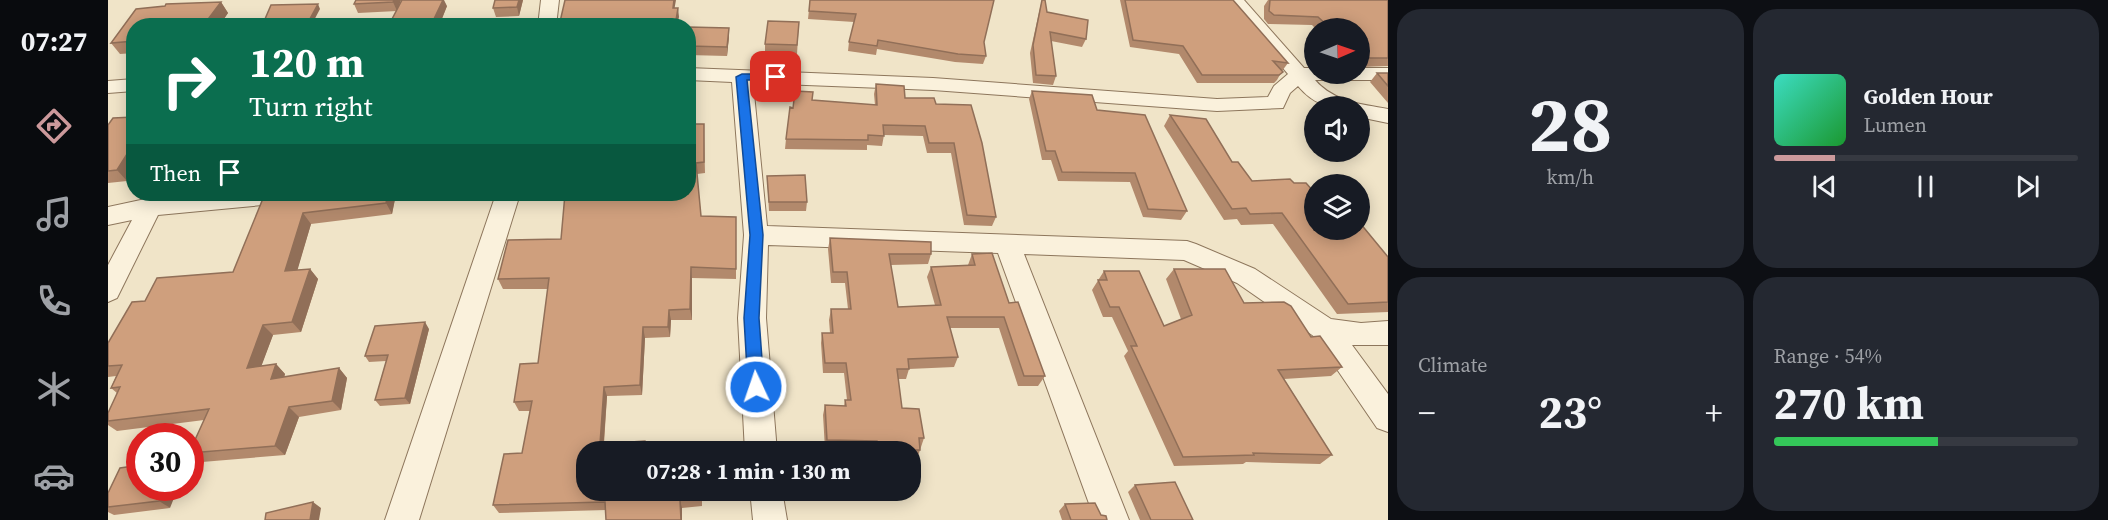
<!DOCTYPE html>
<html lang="en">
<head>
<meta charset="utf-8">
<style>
  :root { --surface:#171b24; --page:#242831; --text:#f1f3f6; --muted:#9ea1a6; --line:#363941; --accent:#cc999b }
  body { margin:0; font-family:"Source Serif 4",serif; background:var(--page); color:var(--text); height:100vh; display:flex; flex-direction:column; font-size:22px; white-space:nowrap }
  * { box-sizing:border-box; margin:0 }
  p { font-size:20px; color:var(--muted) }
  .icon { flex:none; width:33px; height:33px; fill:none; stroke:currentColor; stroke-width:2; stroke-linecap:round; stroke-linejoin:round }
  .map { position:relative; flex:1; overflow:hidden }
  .drawer { display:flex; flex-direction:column; gap:9px; padding:9px; background:#0d0f14; width:720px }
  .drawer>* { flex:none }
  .hud { position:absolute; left:18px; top:18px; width:570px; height:183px; border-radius:24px; box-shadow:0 3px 15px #0003; background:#0b6e4f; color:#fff; overflow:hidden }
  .needle { width:39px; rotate:88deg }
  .buttons { position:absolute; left:1196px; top:18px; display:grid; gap:12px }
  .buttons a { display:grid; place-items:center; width:66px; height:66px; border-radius:50%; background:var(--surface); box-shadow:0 3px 15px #0003; font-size:30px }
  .speed { position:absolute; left:18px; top:423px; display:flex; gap:12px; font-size:30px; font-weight:700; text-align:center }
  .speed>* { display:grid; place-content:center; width:78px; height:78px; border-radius:50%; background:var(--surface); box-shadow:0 3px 15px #0003; line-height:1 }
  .speed .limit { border:9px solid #d22; background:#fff; color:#111 }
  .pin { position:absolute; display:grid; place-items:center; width:51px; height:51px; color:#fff; margin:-26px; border-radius:12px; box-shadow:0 3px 9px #0006 }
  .me { position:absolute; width:66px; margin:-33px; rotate:357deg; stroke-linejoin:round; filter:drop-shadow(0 0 4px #0008) }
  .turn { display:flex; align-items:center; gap:21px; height:126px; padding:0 24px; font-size:27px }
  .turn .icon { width:78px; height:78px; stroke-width:2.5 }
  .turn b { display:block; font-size:42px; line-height:51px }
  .then { display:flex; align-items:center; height:57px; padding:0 24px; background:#0003; gap:12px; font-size:22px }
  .big { font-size:45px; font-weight:700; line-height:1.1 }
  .drawer .card { flex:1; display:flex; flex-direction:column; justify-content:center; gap:9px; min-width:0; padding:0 21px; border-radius:24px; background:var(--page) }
  .drawer .dial { align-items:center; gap:0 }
  .dial b { font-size:78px; line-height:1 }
  .song { display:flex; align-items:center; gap:18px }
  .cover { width:72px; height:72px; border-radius:9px; background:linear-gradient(135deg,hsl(170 70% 55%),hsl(130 70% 35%)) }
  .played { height:6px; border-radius:3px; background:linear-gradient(90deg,var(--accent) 20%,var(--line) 20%) }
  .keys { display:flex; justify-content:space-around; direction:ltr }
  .heat { display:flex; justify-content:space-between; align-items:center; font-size:33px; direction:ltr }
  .charge { height:9px; border-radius:4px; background:linear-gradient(90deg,#34c759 54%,var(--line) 0) }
  .drawer .tiles { flex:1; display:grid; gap:9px; grid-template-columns:repeat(2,1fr) }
  .trip { position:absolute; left:468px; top:441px; width:345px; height:60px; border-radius:24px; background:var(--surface); box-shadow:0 3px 15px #0003; font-weight:700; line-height:60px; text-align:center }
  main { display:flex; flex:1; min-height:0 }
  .tab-bar { display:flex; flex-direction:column; width:108px; justify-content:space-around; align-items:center; background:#090b0e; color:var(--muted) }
  .tab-bar .icon { width:42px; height:42px }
  .tab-bar .selected { color:var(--accent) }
  .tab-bar b { font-size:27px; color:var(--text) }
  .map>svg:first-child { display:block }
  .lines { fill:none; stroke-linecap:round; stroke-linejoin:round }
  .minor-casing { stroke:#8d765c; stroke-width:2 }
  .minor { fill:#faf1dc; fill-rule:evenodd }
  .wall { fill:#b2896c }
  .shaded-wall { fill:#916f58 }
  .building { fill:#cf9f7d; stroke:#916f58; stroke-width:1.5 }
  .route { fill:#1a73e8; stroke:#114b97; stroke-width:1.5 }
</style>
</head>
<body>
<main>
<nav class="tab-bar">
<b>07:27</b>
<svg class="icon selected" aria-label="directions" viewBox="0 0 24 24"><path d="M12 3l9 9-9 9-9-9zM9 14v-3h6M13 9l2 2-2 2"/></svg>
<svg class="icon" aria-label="music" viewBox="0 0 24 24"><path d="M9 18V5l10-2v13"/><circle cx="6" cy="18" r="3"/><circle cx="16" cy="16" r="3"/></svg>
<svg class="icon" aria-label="phone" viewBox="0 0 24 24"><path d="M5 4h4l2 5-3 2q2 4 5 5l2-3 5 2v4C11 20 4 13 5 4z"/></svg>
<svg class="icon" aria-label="climate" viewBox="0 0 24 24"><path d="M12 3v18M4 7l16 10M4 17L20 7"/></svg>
<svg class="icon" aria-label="car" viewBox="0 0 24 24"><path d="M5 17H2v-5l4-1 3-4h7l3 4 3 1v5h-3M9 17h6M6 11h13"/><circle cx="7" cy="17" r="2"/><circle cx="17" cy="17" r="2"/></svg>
</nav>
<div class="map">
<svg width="1280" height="520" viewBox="0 0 1280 520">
  <rect width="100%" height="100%" fill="#f0e4c8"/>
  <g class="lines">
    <defs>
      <path id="minor" d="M 433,0 L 451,0 L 448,26 L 430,26 Z
        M 1117,0 L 1136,0 L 1196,68 L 1206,68 L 1206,74 L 1251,74 L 1251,68 L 1280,68 L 1280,80 L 1207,80 C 1226,102 1253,104 1280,109 L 1280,123 L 1251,117 L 1251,106 C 1222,106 1210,109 1190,86 L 1182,93 L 1175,108 L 1109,111 L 825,90 L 645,83 L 659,226 L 1079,241 L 1088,244 L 1147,269 L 1223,319 L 1253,323 L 1280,321 L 1280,345 L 1244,345 L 1280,394 L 1280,432 L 1269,428 L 1207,337 L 1129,283 L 1076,260 L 916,254 L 1021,520 L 987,520 L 890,253 L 660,245 L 658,318 L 669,452 L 637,452 L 630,318 L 636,235 L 624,82 L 580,80 L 580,68 L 825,78 L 1109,99 L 1160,97 L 1166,86 L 1180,74 Z
        M 26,79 L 26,91 L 0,93 L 0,81 Z
        M 98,194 L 198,194 L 194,200 L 186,202 L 50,215 L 9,298 L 0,302 L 0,265 L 24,220 L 0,225 L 0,207 L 42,198 Z
        M 388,194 L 412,194 L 311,520 L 277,520 Z
        M 642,490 L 674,490 L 679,520 L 645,520 Z"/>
    </defs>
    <!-- minor casing -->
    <use href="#minor" class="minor-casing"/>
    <!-- minor -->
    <use href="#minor" class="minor"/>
  </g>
  <!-- wall -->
  <path class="wall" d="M 248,0 L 293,0 L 290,8 L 339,6 L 331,26 L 285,26 L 283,21 L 289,11 L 250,13 L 246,4 Z
    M 387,0 L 415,0 L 411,16 L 388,17 L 385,8 Z
    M 702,0 L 876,42 L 878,56 L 875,64 L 847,62 L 769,49 L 768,55 L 740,51 L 741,42 L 746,22 L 700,19 Z
    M 934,0 L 939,12 L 978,39 L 974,47 L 943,41 L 948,76 L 945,85 L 925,83 L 922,53 L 932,8 Z
    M 1012,0 L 1125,0 L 1180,63 L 1174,71 L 1169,80 L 1166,83 L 1089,83 L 1071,54 L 1022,47 Z
    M 1160,0 L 1280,0 L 1280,66 L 1251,67 L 1251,28 L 1207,28 L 1204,25 L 1160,24 L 1156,19 L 1156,6 Z
    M 113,2 L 120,13 L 111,26 L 26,26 L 26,53 L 12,54 L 3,43 L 28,9 L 57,6 L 58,4 Z
    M 691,22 L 689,54 L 657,53 L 657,44 Z
    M 580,27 L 621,36 L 619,56 L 580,55 Z
    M 1269,73 L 1280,73 L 1280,103 L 1262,82 Z
    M 768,84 L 797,98 L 828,104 L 888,217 L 884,226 L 856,225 L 843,153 L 819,153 L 815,136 L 776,135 L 774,146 L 759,145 L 759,150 L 677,149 L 678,139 L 685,108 L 704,100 L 767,105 L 766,94 Z
    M 924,91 L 989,110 L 1079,211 L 1073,220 L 1035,217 L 1022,182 L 950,181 L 943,160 L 934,160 L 921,99 Z
    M 1062,115 L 1124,162 L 1144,181 L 1186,183 L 1206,230 L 1280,257 L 1280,312 L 1229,314 L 1165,224 L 1133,225 L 1129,219 L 1116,220 L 1056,126 Z
    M 26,117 L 26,170 L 19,181 L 0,183 L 0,125 Z
    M 596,135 L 597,173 L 589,174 L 593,216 L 628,217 L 628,279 L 584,278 L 584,320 L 563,320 L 562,337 L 537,338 L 534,395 L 499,396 L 496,444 L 538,445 L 564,444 L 565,452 L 478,452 L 594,490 L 594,506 L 574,508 L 574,520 L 498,520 L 498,510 L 391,513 L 385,505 L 414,453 L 422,411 L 411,411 L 406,402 L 430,363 L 440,289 L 395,289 L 390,279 L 453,239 Z
    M 659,176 L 699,202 L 698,211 L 661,211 Z
    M 171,194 L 288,194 L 284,214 L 203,224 L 189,270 L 202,269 L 210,279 L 193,332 L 165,335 L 153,366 L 168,364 L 177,374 L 176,377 L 231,368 L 239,378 L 233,410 L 191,417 L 177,455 L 94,462 L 82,454 L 82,451 L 96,420 L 9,431 L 0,425 L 0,413 L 9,393 L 3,388 L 8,376 L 0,377 L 0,343 L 37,301 L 125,272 Z
    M 722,238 L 823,254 L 820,264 L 783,265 L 790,307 L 827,305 L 819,277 L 823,267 L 860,265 L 864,254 L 901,303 L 937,376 L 930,386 L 910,386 L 891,328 L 842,328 L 850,357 L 846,367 L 801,369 L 798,379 L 790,379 L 794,408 L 816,438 L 809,459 L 802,459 L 802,452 L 767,452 L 766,450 L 717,449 L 715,415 L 717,405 L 736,406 L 737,400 L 739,400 L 736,373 L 715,373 L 713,343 L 714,333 L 722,333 L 721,320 L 723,309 L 740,309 L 737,283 L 723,283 L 720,249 Z
    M 1066,269 L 1203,337 L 1234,367 L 1223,376 L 1176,379 L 1224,455 L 1212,464 L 1138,462 L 1135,464 L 1066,466 L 1016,356 L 1020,351 L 1004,317 L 995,317 L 984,290 L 996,271 L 1056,326 L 1073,319 L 1058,279 Z
    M 321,329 L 302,404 L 272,406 L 267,400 L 278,361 L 261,362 L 257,356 Z
    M 12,468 L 62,508 L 6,515 L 0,512 L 0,493 Z
    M 1027,485 L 1085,520 L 1032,520 L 1020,492 Z
    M 957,504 L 993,515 L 999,520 L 954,520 L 951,511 Z"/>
  <!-- shaded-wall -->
  <path class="shaded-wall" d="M 286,0 L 293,0 L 289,11 L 285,2 Z
    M 335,0 L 336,0 L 339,6 L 331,26 L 327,26 L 325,21 Z
    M 411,0 L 415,0 L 411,16 L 409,7 Z
    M 566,0 L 568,0 L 565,17 L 565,8 Z
    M 113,2 L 120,13 L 111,26 L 95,26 Z
    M 210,4 L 212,9 L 203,26 L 198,26 Z
    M 570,8 L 571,17 L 569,26 L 567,26 Z
    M 621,28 L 621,36 L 619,56 L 619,47 Z
    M 26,143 L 26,170 L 19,181 L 9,170 Z
    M 280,194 L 288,194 L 284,214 L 278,203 Z
    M 195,213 L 203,224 L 186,282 L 177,271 Z
    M 583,267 L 584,278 L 584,320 L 582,309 Z
    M 202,269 L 210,279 L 193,332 L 184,322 Z
    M 561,310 L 563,320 L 562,337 L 560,327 Z
    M 317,322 L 321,329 L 302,404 L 297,398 Z
    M 155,325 L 165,335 L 149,378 L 139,368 Z
    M 535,327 L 537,338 L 534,395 L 532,385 Z
    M 168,364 L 177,374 L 173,389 L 163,379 Z
    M 231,368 L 239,378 L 233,410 L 224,401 Z
    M 496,387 L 499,396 L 495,452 L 492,444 Z
    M 181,407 L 191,417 L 177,455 L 167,446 Z
    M 57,488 L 70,488 L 62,508 L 51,501 Z
    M 572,500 L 574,508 L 574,520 L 573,520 Z
    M 205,502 L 213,508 L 211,520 L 202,520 Z"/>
  <!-- building -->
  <path class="building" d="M 248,0 L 286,0 L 285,2 L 246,4 Z
    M 294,0 L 335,0 L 325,21 L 283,21 Z
    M 387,0 L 411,0 L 409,7 L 385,8 Z
    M 457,0 L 566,0 L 565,8 L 570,8 L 567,26 L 451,26 Z
    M 702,0 L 886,0 L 876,42 L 878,56 L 850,54 L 770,40 L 769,46 L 741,42 L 748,14 L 701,11 Z
    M 934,0 L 937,0 L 939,12 L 980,20 L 978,39 L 942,32 L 948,76 L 928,75 L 925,45 Z
    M 1017,0 L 1125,0 L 1180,63 L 1165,61 L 1175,72 L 1171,75 L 1094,75 L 1075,46 L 1025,40 Z
    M 1162,0 L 1280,0 L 1280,58 L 1256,58 L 1251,53 L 1251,28 L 1222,28 L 1210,17 L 1166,15 L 1161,11 Z
    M 113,2 L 95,26 L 26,26 L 26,41 L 3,43 L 28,9 L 57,6 L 58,4 Z
    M 210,4 L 198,26 L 154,26 L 163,5 Z
    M 660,21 L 691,22 L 689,45 L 657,44 Z
    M 580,27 L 621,28 L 619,47 L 580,46 Z
    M 1269,73 L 1280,73 L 1280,86 Z
    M 768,84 L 796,86 L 797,98 L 826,98 L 828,104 L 863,105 L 874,143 L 888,217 L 859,215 L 846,143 L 821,143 L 817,126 L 775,125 L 776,136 L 760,135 L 760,140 L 678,139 L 682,107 L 685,108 L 687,91 L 705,92 L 704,100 L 769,105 Z
    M 924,91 L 984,95 L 989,110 L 1037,115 L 1079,211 L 1040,209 L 1027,173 L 954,172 L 947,151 L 938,151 Z
    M 1062,115 L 1098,119 L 1124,162 L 1130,162 L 1144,181 L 1182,179 L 1186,183 L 1198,183 L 1206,192 L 1206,230 L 1251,230 L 1251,223 L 1252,223 L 1280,257 L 1280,302 L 1240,304 L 1174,213 L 1142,214 L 1138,208 L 1124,209 Z
    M 26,117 L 26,143 L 9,170 L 0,171 L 0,125 L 5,118 Z
    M 580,124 L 596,124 L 596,162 L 588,163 L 593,216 L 628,217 L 628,269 L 583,267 L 582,309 L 561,310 L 560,327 L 535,327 L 532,385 L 496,387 L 492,444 L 537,441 L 538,445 L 564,444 L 564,452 L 478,452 L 478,490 L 593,490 L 593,498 L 572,500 L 573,520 L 498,520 L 497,502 L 385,505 L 396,454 L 414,453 L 424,401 L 406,402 L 412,364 L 430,363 L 441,278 L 390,279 L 400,240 L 453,239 L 457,194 L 580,194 Z
    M 697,175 L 699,202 L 661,202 L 659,176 Z
    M 171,194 L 280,194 L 278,203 L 195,213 L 177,271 L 202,269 L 184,322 L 155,325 L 139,368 L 168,364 L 163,379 L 231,368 L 224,401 L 181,407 L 167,446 L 82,453 L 82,451 L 101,409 L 0,421 L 0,413 L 12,387 L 3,388 L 14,365 L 0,366 L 0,343 L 24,302 L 37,301 L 49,278 L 125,272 L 156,196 Z
    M 722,238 L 823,242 L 823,254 L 781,254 L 790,307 L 833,305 L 823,267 L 867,265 L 864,254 L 884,253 L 901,303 L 910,302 L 937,376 L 916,376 L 896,317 L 839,317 L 850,357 L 800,359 L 801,369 L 789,369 L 794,408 L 811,409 L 816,438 L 811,438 L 812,450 L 770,450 L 769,441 L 719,440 L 717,405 L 738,406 L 737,400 L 743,400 L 738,363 L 717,363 L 714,333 L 725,333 L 723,309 L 743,309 L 739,272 L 725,272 Z
    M 1066,269 L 1117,269 L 1136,303 L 1176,302 L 1183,306 L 1203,337 L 1212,336 L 1234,367 L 1170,370 L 1224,455 L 1145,453 L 1146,455 L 1075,457 L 1023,346 L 1029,346 L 1011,307 L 1002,307 L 990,280 L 999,280 L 996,271 L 1031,271 L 1056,326 L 1084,315 Z
    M 317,322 L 297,398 L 267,400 L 280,355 L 257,356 L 267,326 Z
    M 32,465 L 32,488 L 57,488 L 51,501 L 0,507 L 0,493 L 12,468 Z
    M 1067,482 L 1085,520 L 1043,520 L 1027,485 Z
    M 205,502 L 202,520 L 157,520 L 158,513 Z
    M 987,503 L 993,515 L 998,516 L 999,520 L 963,520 L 957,504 Z"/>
  <!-- route -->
  <path class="route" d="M 634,74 L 668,74 L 673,77 L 668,80 L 639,80 L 655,235 L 651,318 L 656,387 L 653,392 L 648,394 L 642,392 L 640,387 L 636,318 L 642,235 L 628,77 Z"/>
</svg>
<div class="buttons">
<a><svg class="needle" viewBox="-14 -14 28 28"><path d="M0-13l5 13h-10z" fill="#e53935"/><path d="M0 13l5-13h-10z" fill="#9ea1a6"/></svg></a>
<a><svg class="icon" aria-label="sound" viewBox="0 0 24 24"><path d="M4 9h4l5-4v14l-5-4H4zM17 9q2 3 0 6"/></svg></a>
<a><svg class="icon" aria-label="layers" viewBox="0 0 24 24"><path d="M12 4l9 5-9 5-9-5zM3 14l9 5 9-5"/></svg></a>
</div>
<div class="speed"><div class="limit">30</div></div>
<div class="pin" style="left:668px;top:77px;background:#d93025"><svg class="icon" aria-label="arrive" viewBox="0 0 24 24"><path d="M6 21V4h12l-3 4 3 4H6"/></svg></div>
<svg class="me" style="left:648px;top:387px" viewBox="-20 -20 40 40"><circle r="17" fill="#1a73e8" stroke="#fff" stroke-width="3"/><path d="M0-11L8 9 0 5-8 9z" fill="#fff"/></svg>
<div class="trip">07:28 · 1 min · 130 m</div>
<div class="hud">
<div class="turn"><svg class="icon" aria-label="right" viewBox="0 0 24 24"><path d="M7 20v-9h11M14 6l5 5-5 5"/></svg><div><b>120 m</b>Turn right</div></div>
<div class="then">Then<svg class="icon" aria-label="arrive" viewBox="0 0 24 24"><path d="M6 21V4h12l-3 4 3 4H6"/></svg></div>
</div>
</div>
<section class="drawer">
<div class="tiles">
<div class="card dial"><b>28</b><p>km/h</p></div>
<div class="card">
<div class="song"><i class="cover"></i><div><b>Golden Hour</b><p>Lumen</p></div></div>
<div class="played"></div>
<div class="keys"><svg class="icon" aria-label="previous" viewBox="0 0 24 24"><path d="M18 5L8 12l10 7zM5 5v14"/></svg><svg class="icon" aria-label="pause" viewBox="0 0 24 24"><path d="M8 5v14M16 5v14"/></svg><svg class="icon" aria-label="next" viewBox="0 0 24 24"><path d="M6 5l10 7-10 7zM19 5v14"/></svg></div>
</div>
<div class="card"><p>Climate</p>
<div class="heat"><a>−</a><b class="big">23°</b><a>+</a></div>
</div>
<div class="card"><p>Range · 54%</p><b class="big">270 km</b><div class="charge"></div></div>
</div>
</section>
</main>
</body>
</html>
